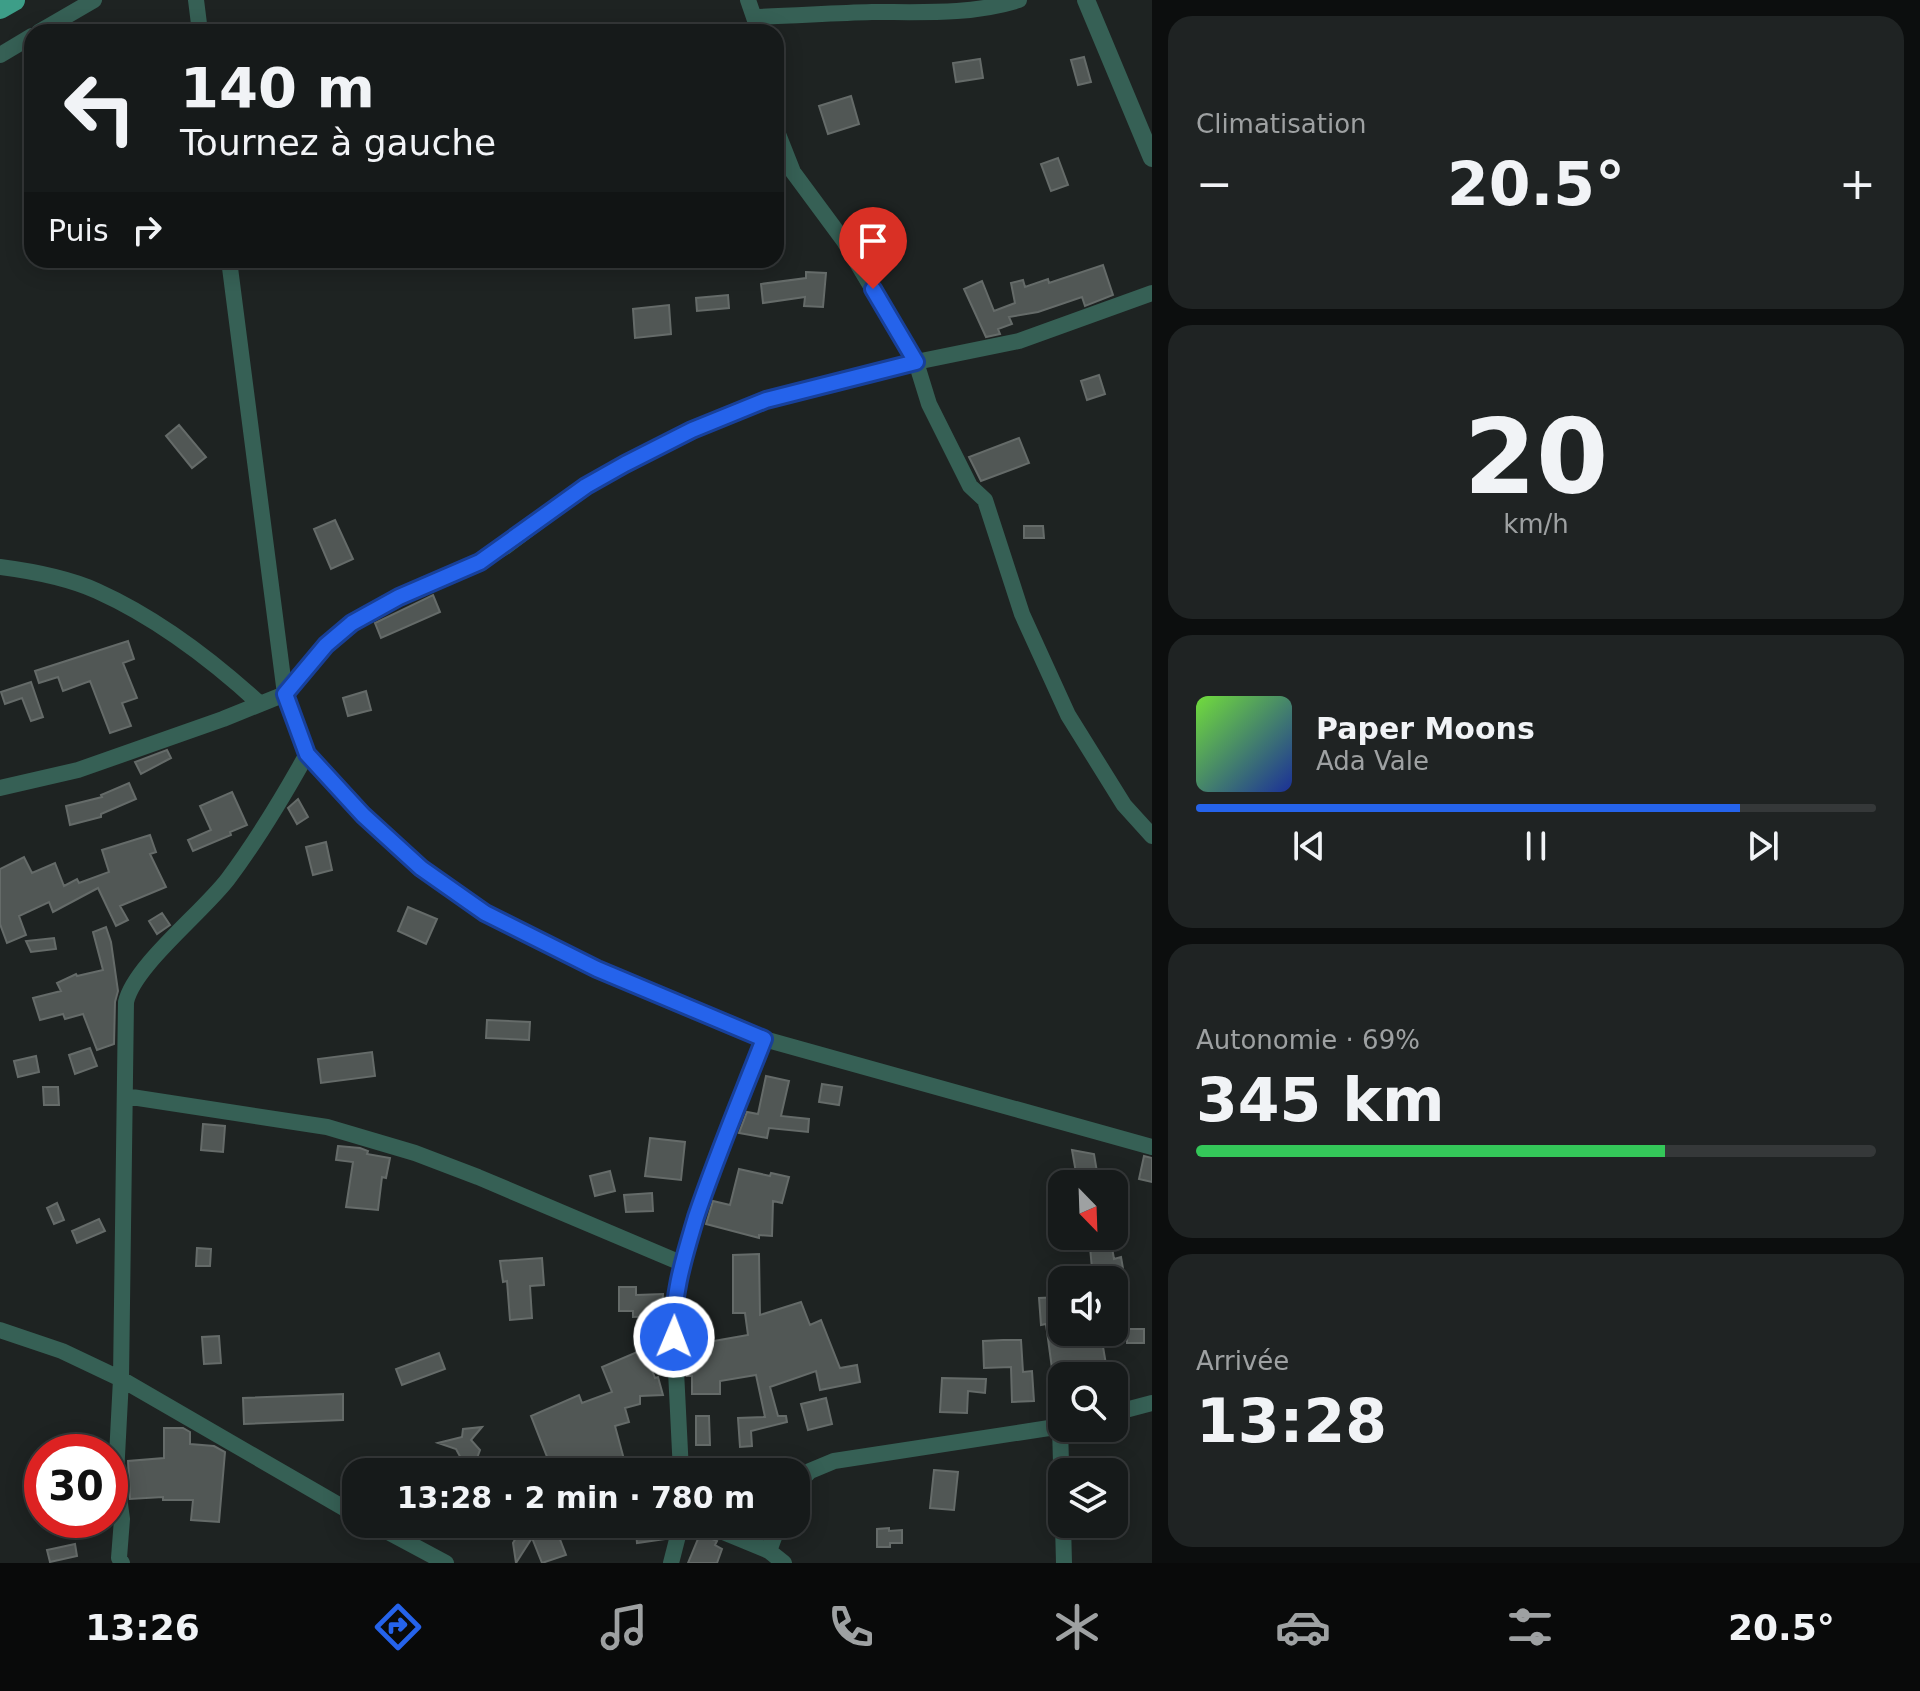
<!DOCTYPE html>
<html lang="fr">
<head>
<meta charset="utf-8">
<style>
  :root { --surface:#161a1a; --page:#1f2323; --text:#f1f3f6; --muted:#9ea1a2; --line:#353839; --accent:#2563eb }
  body { margin:0; font-family:"DejaVu Sans",sans-serif; background:var(--page); color:var(--text); height:100vh; display:flex; flex-direction:column; font-size:30px; white-space:nowrap }
  * { box-sizing:border-box; margin:0 }
  p { font-size:26px; color:var(--muted) }
  .icon { flex:none; width:44px; height:44px; fill:none; stroke:currentColor; stroke-width:2; stroke-linecap:round; stroke-linejoin:round }
  .map { position:relative; flex:1; overflow:hidden }
  .side { display:flex; flex-direction:column; gap:16px; padding:16px; background:#0c0e0e; width:768px }
  .side>* { flex:none }
  .top-card { position:absolute; left:24px; top:24px; width:760px; height:244px; border-radius:24px; box-shadow:0 4px 20px #0003,0 0 0 2px var(--line); background:#161a1a; color:var(--text); overflow:hidden }
  .needle { width:52px; rotate:157deg }
  .buttons { position:absolute; left:1048px; top:1170px; display:grid; gap:16px }
  .buttons a { display:grid; place-items:center; width:80px; height:80px; border-radius:16px; background:var(--surface); box-shadow:0 4px 20px #0003,0 0 0 2px var(--line); font-size:40px }
  .speed { position:absolute; left:24px; top:1434px; display:flex; gap:16px; font-size:40px; font-weight:700; text-align:center }
  .speed>* { display:grid; place-content:center; width:104px; height:104px; border-radius:50%; background:var(--surface); box-shadow:0 4px 20px #0003,0 0 0 2px var(--line); line-height:1 }
  .speed .limit { border:12px solid #d22; background:#fff; color:#111 }
  .pin { position:absolute; display:grid; place-items:center; width:68px; height:68px; color:#fff; margin:-82px -34px; border-radius:50% 50% 50% 0; rotate:-45deg; box-shadow:0 0 8px #0007 }
  .pin .icon { rotate:45deg }
  .me { position:absolute; width:88px; margin:-44px; rotate:1deg; stroke-linejoin:round; filter:drop-shadow(0 0 6px #0008) }
  .turn { display:flex; align-items:center; gap:28px; height:168px; padding:0 24px; font-size:36px }
  .turn .icon { width:104px; height:104px; stroke-width:2.5 }
  .turn b { display:block; font-size:56px; line-height:68px }
  .then { display:flex; align-items:center; height:76px; padding:0 24px; background:#0003; gap:16px; font-size:30px }
  .big { font-size:60px; font-weight:600; line-height:1.1 }
  .side .widget { flex:1; display:flex; flex-direction:column; justify-content:center; gap:12px; min-width:0; padding:0 28px; border-radius:24px; background:var(--page) }
  .side .dial { align-items:center; gap:0 }
  .dial b { font-size:104px; line-height:1 }
  .song { display:flex; align-items:center; gap:24px }
  .cover { width:96px; height:96px; border-radius:12px; background:linear-gradient(135deg,hsl(100 70% 55%),hsl(230 70% 35%)) }
  .played { height:8px; border-radius:4px; background:linear-gradient(90deg,var(--accent) 80%,var(--line) 80%) }
  .keys { display:flex; justify-content:space-around; direction:ltr }
  .heat { display:flex; justify-content:space-between; align-items:center; font-size:44px; direction:ltr }
  .charge { height:12px; border-radius:6px; background:linear-gradient(90deg,#34c759 69%,var(--line) 0) }
  .trip { position:absolute; left:342px; top:1458px; width:468px; height:80px; border-radius:24px; background:var(--surface); box-shadow:0 4px 20px #0003,0 0 0 2px var(--line); font-weight:600; line-height:80px; text-align:center }
  .menu { display:flex; height:128px; justify-content:space-around; align-items:center; background:#090a0a; color:var(--muted) }
  .menu .icon { width:56px; height:56px }
  .menu .on { color:var(--accent) }
  .menu b { font-size:36px; color:var(--text) }
  main { display:flex; flex:1; min-height:0 }
  .map>svg:first-child { display:block }
  .building { fill:#515755; stroke:#656b69; stroke-width:2 }
  .lines { fill:none; stroke-linecap:round; stroke-linejoin:round }
  .minor { stroke:#366055; stroke-width:16 }
  .tertiary { stroke:#366055; stroke-width:18 }
  .primary { stroke:#3d9e88; stroke-width:22 }
  .route-casing { stroke:#184099; stroke-width:20 }
  .route { stroke:#2563eb; stroke-width:14 }
</style>
</head>
<body>
<main>
<div class="map">
<svg width="1152" height="1563" viewBox="0 0 1152 1563">
  <rect width="100%" height="100%" fill="#1e2322"/>
  <!-- building -->
  <path class="building" d="M 1084,57 L 1091,82 L 1078,85 L 1071,60 Z
    M 980,59 L 983,78 L 956,82 L 953,63 Z
    M 851,96 L 859,124 L 828,134 L 819,106 Z
    M 1058,158 L 1068,185 L 1051,191 L 1041,164 Z
    M 1103,265 L 1113,295 L 1085,306 L 1082,297 L 1038,312 L 1009,317 L 1012,324 L 998,329 L 1000,334 L 986,337 L 964,289 L 982,281 L 994,311 L 1015,303 L 1011,283 L 1023,280 L 1025,287 L 1048,279 L 1049,283 Z
    M 806,272 L 826,273 L 823,307 L 804,306 L 805,297 L 763,303 L 761,284 L 806,278 Z
    M 728,295 L 729,308 L 697,311 L 696,298 Z
    M 669,305 L 671,334 L 635,338 L 633,309 Z
    M 1099,375 L 1105,394 L 1087,400 L 1081,381 Z
    M 179,425 L 206,457 L 192,468 L 166,436 Z
    M 1019,438 L 1029,463 L 981,481 L 969,457 Z
    M 335,520 L 353,559 L 331,569 L 314,529 Z
    M 1024,526 L 1043,526 L 1044,538 L 1024,538 Z
    M 433,595 L 440,612 L 381,638 L 375,623 Z
    M 128,641 L 134,659 L 123,663 L 137,698 L 122,703 L 131,726 L 110,733 L 90,681 L 63,691 L 58,677 L 39,683 L 35,671 Z
    M 31,682 L 43,717 L 31,721 L 22,698 L 5,704 L 1,692 Z
    M 366,691 L 371,710 L 348,716 L 343,698 Z
    M 167,750 L 171,758 L 141,774 L 135,762 Z
    M 129,783 L 136,799 L 101,814 L 101,817 L 70,825 L 66,806 L 102,797 L 101,795 Z
    M 232,792 L 247,825 L 230,832 L 231,835 L 193,851 L 188,840 L 211,830 L 200,806 Z
    M 298,799 L 308,817 L 297,824 L 288,808 Z
    M 150,835 L 156,852 L 150,854 L 166,887 L 120,906 L 128,920 L 116,926 L 98,888 L 53,912 L 49,902 L 19,916 L 26,935 L 7,943 L 0,924 L 0,869 L 24,857 L 32,873 L 55,863 L 64,886 L 77,879 L 79,883 L 109,872 L 102,850 Z
    M 326,842 L 332,870 L 313,875 L 306,847 Z
    M 408,907 L 437,919 L 426,944 L 398,931 Z
    M 162,913 L 170,925 L 157,934 L 149,921 Z
    M 106,927 L 111,942 L 118,991 L 115,1002 L 114,1044 L 97,1050 L 83,1014 L 65,1019 L 63,1014 L 40,1020 L 33,998 L 61,991 L 57,983 L 76,974 L 77,976 L 103,970 L 93,932 Z
    M 54,938 L 56,949 L 31,952 L 26,941 Z
    M 487,1020 L 530,1022 L 529,1040 L 486,1038 Z
    M 90,1048 L 97,1066 L 75,1074 L 69,1055 Z
    M 372,1052 L 375,1076 L 321,1083 L 318,1059 Z
    M 36,1056 L 39,1072 L 18,1077 L 14,1061 Z
    M 766,1076 L 789,1081 L 781,1116 L 809,1119 L 808,1132 L 769,1128 L 767,1138 L 739,1133 L 747,1112 L 758,1114 Z
    M 822,1084 L 842,1087 L 839,1105 L 819,1102 Z
    M 43,1087 L 58,1087 L 59,1105 L 44,1105 Z
    M 203,1124 L 225,1126 L 223,1152 L 201,1150 Z
    M 650,1138 L 685,1142 L 681,1180 L 645,1176 Z
    M 338,1146 L 360,1148 L 368,1151 L 367,1154 L 390,1158 L 386,1178 L 382,1177 L 378,1210 L 346,1207 L 353,1162 L 336,1160 Z
    M 1072,1150 L 1094,1154 L 1099,1184 L 1078,1184 Z
    M 1144,1156 L 1152,1158 L 1152,1182 L 1139,1179 Z
    M 739,1169 L 770,1176 L 771,1173 L 789,1177 L 782,1203 L 773,1201 L 772,1236 L 759,1235 L 759,1238 L 706,1224 L 713,1201 L 730,1205 Z
    M 610,1171 L 615,1191 L 595,1196 L 590,1176 Z
    M 652,1193 L 653,1211 L 626,1212 L 624,1195 Z
    M 57,1203 L 64,1220 L 54,1224 L 47,1208 Z
    M 99,1219 L 105,1231 L 77,1243 L 72,1231 Z
    M 1089,1236 L 1110,1236 L 1114,1259 L 1121,1257 L 1125,1280 L 1093,1280 Z
    M 197,1248 L 211,1249 L 210,1266 L 196,1266 Z
    M 759,1254 L 760,1315 L 801,1302 L 810,1325 L 821,1320 L 840,1368 L 857,1365 L 860,1382 L 820,1390 L 816,1371 L 770,1387 L 778,1416 L 786,1416 L 787,1422 L 751,1431 L 752,1446 L 740,1447 L 738,1418 L 765,1417 L 756,1375 L 720,1381 L 720,1394 L 692,1394 L 692,1376 L 687,1376 L 684,1314 L 702,1315 L 702,1324 L 709,1325 L 708,1342 L 748,1335 L 745,1313 L 733,1313 L 733,1255 Z
    M 542,1258 L 544,1285 L 530,1286 L 532,1318 L 510,1320 L 507,1281 L 503,1282 L 500,1261 Z
    M 619,1287 L 636,1287 L 636,1295 L 663,1294 L 662,1316 L 633,1317 L 633,1311 L 619,1311 Z
    M 1062,1297 L 1062,1342 L 1101,1335 L 1108,1376 L 1053,1376 L 1046,1324 L 1041,1325 L 1039,1298 Z
    M 1127,1329 L 1144,1329 L 1144,1343 L 1127,1343 Z
    M 219,1336 L 221,1363 L 204,1364 L 202,1337 Z
    M 1003,1340 L 1021,1340 L 1023,1372 L 1032,1371 L 1034,1401 L 1012,1402 L 1011,1367 L 984,1368 L 983,1341 Z
    M 644,1349 L 655,1378 L 658,1377 L 663,1395 L 640,1396 L 640,1404 L 625,1408 L 629,1422 L 615,1426 L 625,1463 L 591,1472 L 553,1472 L 531,1416 L 579,1395 L 582,1403 L 612,1392 L 602,1367 Z
    M 439,1353 L 445,1369 L 402,1385 L 396,1369 Z
    M 942,1378 L 986,1379 L 985,1393 L 968,1391 L 967,1413 L 940,1412 Z
    M 343,1394 L 343,1420 L 244,1424 L 243,1398 Z
    M 826,1398 L 832,1424 L 808,1430 L 801,1404 Z
    M 696,1416 L 709,1416 L 710,1445 L 696,1445 Z
    M 482,1427 L 471,1440 L 480,1450 L 472,1472 L 454,1472 L 463,1462 L 456,1449 L 438,1443 L 462,1437 L 463,1429 Z
    M 164,1428 L 183,1428 L 190,1432 L 190,1444 L 214,1446 L 225,1452 L 219,1522 L 191,1520 L 193,1500 L 163,1500 L 163,1497 L 130,1499 L 128,1461 L 164,1458 Z
    M 934,1470 L 958,1472 L 954,1510 L 930,1508 Z
    M 524,1524 L 554,1524 L 566,1555 L 542,1563 L 532,1538 L 516,1563 L 513,1543 Z
    M 592,1524 L 631,1524 L 631,1530 L 595,1537 Z
    M 666,1527 L 666,1539 L 637,1543 L 636,1531 Z
    M 889,1528 L 889,1531 L 902,1530 L 902,1543 L 890,1543 L 890,1547 L 877,1547 L 877,1529 Z
    M 700,1534 L 717,1541 L 715,1545 L 722,1549 L 717,1563 L 688,1563 Z
    M 75,1544 L 77,1556 L 50,1562 L 47,1550 Z"/>
  <g class="lines">
    <!-- minor -->
    <path class="minor" d="M 196,0 L 200,32
      M 748,0 L 759,32
      M 754,17 C 793,16 832,13 872,12 C 921,12 972,15 1019,0
      M 39,32 L 94,0
      M 0,55 L 32,36
      M 776,129 L 793,172 L 844,241 L 916,362 L 929,404 L 970,486 L 985,500 L 1022,614 L 1068,715 L 1124,805 L 1152,836
      M 229,260 L 285,694 L 307,754 L 363,815 L 421,868 L 485,913 L 597,969 L 764,1039 L 1152,1147
      M 0,567 C 31,571 68,578 97,591 C 157,618 212,660 260,704
      M 0,788 L 78,770 L 223,719 L 285,694 L 326,645 L 352,623 L 399,597 L 480,562 L 505,547 L 586,486 L 692,430 L 766,400 L 916,362 L 1019,341 L 1152,293
      M 125,1096 L 327,1127 L 415,1153 L 478,1177 L 681,1263
      M 0,1330 L 62,1351 L 121,1379 L 356,1515
      M 1114,1413 L 1152,1403
      M 1060,1426 L 1062,1503
      M 681,1472 L 673,1310 L 681,1263 L 707,1184 L 764,1039
      M 796,1485 L 810,1471 L 834,1461 L 1062,1426
      M 373,1524 L 446,1563
      M 704,1524 L 769,1551 L 784,1563
      M 1063,1524 L 1064,1563
      M 769,1551 L 779,1524
      M 122,1563 L 119,1558 L 122,1519 L 116,1475 L 121,1379 L 126,1002 C 134,966 202,913 228,879 C 258,839 283,797 307,754
      M 671,1563 L 681,1524"/>
    <!-- tertiary -->
    <path class="tertiary" d="M 1086,0 L 1152,158"/>
    <!-- primary -->
    <path class="primary" d="M 0,8 L 14,0"/>
  </g>
  <g class="lines">
    <defs>
      <path id="route" d="M 674,1337 C 672,1294 684,1258 696,1217 C 716,1157 741,1098 764,1039 L 597,969 L 485,913 L 421,868 L 363,815 L 307,754 L 285,694 L 326,645 L 352,623 L 399,597 L 480,562 L 586,486 L 625,464 L 692,430 L 766,400 L 916,362 L 873,289"/>
    </defs>
    <!-- route casing -->
    <use href="#route" class="route-casing"/>
    <!-- route -->
    <use href="#route" class="route"/>
  </g>
</svg>
<div class="buttons">
<a><svg class="needle" viewBox="-14 -14 28 28"><path d="M0-13l5 13h-10z" fill="#e53935"/><path d="M0 13l5-13h-10z" fill="#9ea1a2"/></svg></a>
<a><svg class="icon" aria-label="sound" viewBox="0 0 24 24"><path d="M4 9h4l5-4v14l-5-4H4zM17 9q2 3 0 6"/></svg></a>
<a><svg class="icon" aria-label="search" viewBox="0 0 24 24"><circle cx="10" cy="10" r="6"/><path d="M15 15l6 6"/></svg></a>
<a><svg class="icon" aria-label="layers" viewBox="0 0 24 24"><path d="M12 4l9 5-9 5-9-5zM3 14l9 5 9-5"/></svg></a>
</div>
<div class="speed"><div class="limit">30</div></div>
<div class="pin" style="left:873px;top:289px;background:#d93025"><svg class="icon" aria-label="arrive" viewBox="0 0 24 24"><path d="M6 21V4h12l-3 4 3 4H6"/></svg></div>
<svg class="me" style="left:674px;top:1337px" viewBox="-20 -20 40 40"><circle r="17" fill="#2563eb" stroke="#fff" stroke-width="3"/><path d="M0-11L8 9 0 5-8 9z" fill="#fff"/></svg>
<div class="trip">13:28 · 2 min · 780 m</div>
<div class="top-card">
<div class="turn"><svg class="icon" aria-label="left" viewBox="0 0 24 24"><path d="M17 20v-9H6M10 6l-5 5 5 5"/></svg><div><b>140 m</b>Tournez à gauche</div></div>
<div class="then">Puis<svg class="icon" aria-label="right" viewBox="0 0 24 24"><path d="M7 20v-9h11M14 6l5 5-5 5"/></svg></div>
</div>
</div>
<section class="side">
<div class="widget"><p>Climatisation</p>
<div class="heat"><a>−</a><b class="big">20.5°</b><a>+</a></div>
</div>
<div class="widget dial"><b>20</b><p>km/h</p></div>
<div class="widget">
<div class="song"><i class="cover"></i><div><b>Paper Moons</b><p>Ada Vale</p></div></div>
<div class="played"></div>
<div class="keys"><svg class="icon" aria-label="previous" viewBox="0 0 24 24"><path d="M18 5L8 12l10 7zM5 5v14"/></svg><svg class="icon" aria-label="pause" viewBox="0 0 24 24"><path d="M8 5v14M16 5v14"/></svg><svg class="icon" aria-label="next" viewBox="0 0 24 24"><path d="M6 5l10 7-10 7zM19 5v14"/></svg></div>
</div>
<div class="widget"><p>Autonomie · 69%</p><b class="big">345 km</b><div class="charge"></div></div>
<div class="widget"><p>Arrivée</p><b class="big">13:28</b></div>
</section>
</main>
<nav class="menu">
<b>13:26</b>
<svg class="icon on" aria-label="directions" viewBox="0 0 24 24"><path d="M12 3l9 9-9 9-9-9zM9 14v-3h6M13 9l2 2-2 2"/></svg>
<svg class="icon" aria-label="music" viewBox="0 0 24 24"><path d="M9 18V5l10-2v13"/><circle cx="6" cy="18" r="3"/><circle cx="16" cy="16" r="3"/></svg>
<svg class="icon" aria-label="phone" viewBox="0 0 24 24"><path d="M5 4h4l2 5-3 2q2 4 5 5l2-3 5 2v4C11 20 4 13 5 4z"/></svg>
<svg class="icon" aria-label="climate" viewBox="0 0 24 24"><path d="M12 3v18M4 7l16 10M4 17L20 7"/></svg>
<svg class="icon" aria-label="car" viewBox="0 0 24 24"><path d="M5 17H2v-5l4-1 3-4h7l3 4 3 1v5h-3M9 17h6M6 11h13"/><circle cx="7" cy="17" r="2"/><circle cx="17" cy="17" r="2"/></svg>
<svg class="icon" aria-label="filters" viewBox="0 0 24 24"><path d="M4 7h16M4 17h16"/><circle cx="9" cy="7" r="2"/><circle cx="15" cy="17" r="2"/></svg>
<b>20.5°</b>
</nav>
</body>
</html>
